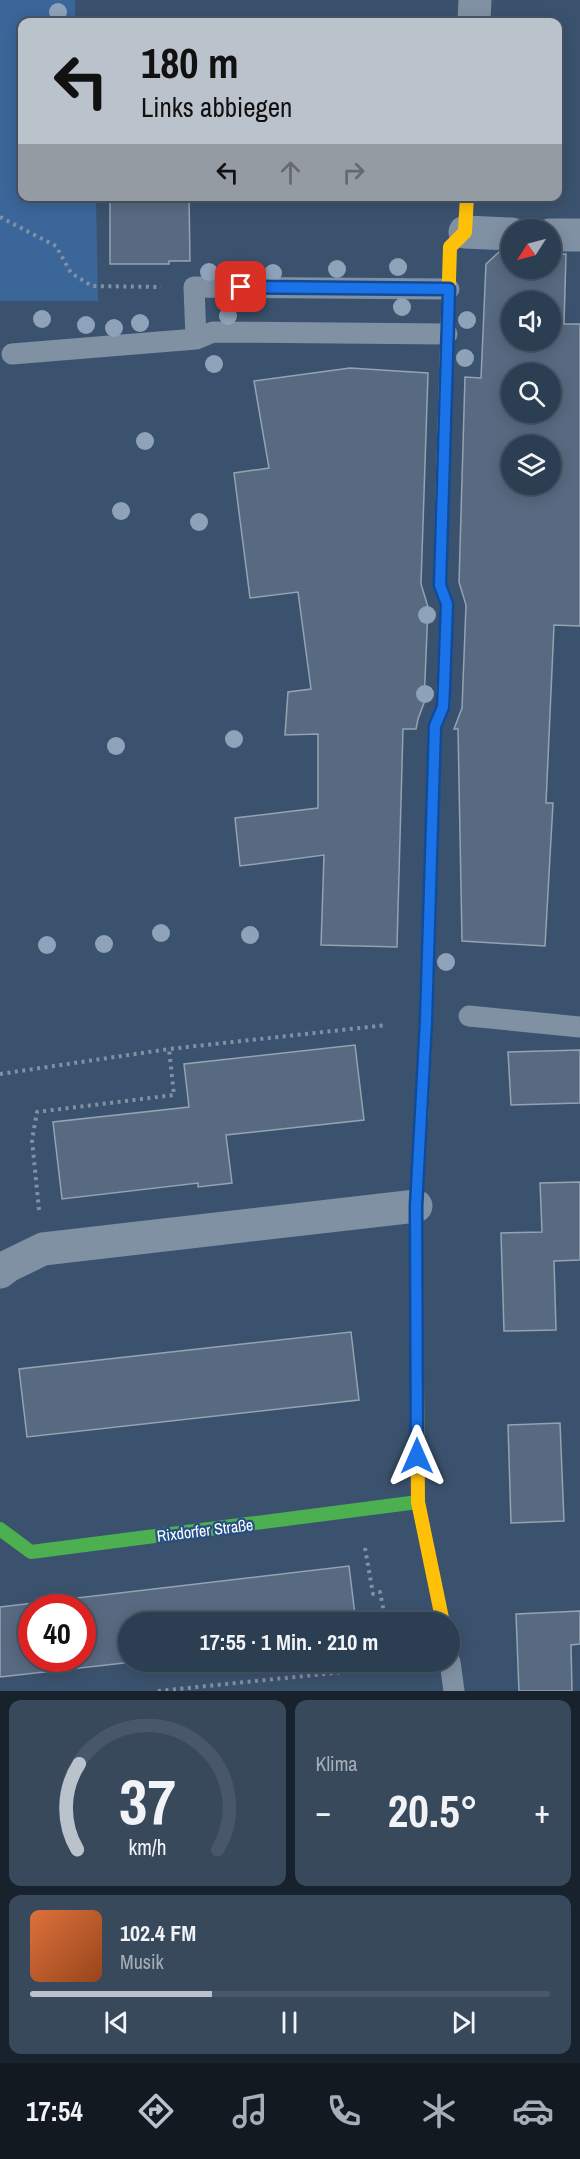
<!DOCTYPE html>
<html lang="de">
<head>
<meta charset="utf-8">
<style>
  :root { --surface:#2c3e52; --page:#38495c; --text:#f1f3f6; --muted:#a6aeb8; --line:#485769; --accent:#bac2cc }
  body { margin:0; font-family:"Archivo Narrow",sans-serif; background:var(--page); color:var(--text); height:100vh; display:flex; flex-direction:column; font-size:22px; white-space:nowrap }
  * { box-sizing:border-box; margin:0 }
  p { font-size:20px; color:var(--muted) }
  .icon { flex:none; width:33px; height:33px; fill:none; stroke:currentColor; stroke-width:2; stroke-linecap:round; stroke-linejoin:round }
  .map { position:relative; height:1691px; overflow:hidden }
  .drawer { display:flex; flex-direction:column; gap:9px; padding:9px; background:#18222d; flex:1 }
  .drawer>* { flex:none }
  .banner { position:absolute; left:18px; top:18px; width:544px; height:183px; border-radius:12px; box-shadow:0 3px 15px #0003,0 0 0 2px var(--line); background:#bac2cc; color:#111; overflow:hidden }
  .needle { width:39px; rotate:234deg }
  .controls { position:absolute; left:501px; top:219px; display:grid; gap:12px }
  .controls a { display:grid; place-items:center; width:60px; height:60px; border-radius:50%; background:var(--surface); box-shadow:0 3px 15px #0003,0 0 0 2px var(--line); font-size:30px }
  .speed { position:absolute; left:18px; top:1594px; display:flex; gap:12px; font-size:30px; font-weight:700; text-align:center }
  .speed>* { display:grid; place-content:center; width:78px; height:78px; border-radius:50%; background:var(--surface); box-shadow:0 3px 15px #0003,0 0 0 2px var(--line); line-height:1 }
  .speed .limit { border:9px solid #d22; background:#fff; color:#111 }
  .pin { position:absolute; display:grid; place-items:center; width:51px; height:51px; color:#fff; margin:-26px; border-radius:12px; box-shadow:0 3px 9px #0006 }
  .me { position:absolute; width:66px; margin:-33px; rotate:0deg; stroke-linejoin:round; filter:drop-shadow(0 0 4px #0008) }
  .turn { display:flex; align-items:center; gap:21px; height:126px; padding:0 24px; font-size:27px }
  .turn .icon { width:78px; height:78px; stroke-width:2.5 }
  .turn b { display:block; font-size:42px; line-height:51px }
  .lanes { display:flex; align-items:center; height:57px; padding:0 24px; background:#0003; justify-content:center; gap:30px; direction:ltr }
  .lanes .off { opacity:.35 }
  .big { font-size:45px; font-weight:700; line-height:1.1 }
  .drawer .widget { flex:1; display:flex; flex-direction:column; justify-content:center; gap:9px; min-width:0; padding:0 21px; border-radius:12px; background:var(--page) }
  .drawer .dial { align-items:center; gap:0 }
  .dial svg { height:156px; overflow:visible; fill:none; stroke:var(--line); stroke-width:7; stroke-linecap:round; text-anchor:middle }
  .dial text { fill:var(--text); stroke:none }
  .song { display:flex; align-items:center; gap:18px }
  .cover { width:72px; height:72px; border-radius:9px; background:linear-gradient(135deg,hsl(20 70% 55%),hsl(20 70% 35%)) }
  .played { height:6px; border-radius:3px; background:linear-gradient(90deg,var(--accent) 35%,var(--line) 35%) }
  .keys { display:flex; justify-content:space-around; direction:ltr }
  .heat { display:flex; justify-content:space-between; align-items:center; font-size:33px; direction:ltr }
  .drawer .tiles { flex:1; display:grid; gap:9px; grid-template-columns:1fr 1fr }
  .widget:last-child { grid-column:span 2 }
  .trip { position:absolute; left:118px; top:1612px; width:342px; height:60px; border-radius:30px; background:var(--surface); box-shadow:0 3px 15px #0003,0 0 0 2px var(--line); font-weight:700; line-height:60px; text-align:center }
  .menu { display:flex; height:96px; justify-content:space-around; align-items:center; background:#121921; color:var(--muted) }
  .menu .icon { width:42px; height:42px }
  .menu .on { color:var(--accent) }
  .menu b { font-size:27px; color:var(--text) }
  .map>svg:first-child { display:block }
  .green { fill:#3b6699 }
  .building { fill:#586a81; stroke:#95a2b2; stroke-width:1.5; fill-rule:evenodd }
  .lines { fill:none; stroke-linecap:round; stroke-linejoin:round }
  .path { stroke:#8191a4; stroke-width:4; stroke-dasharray:3 4.5; stroke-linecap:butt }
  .lane { stroke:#8191a4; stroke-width:21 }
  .street { stroke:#8191a4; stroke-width:33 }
  .fast { stroke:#4caf50; stroke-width:14 }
  .slow { stroke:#ffc107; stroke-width:14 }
  .jam { stroke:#c62828; stroke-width:14 }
  .tree { fill:#8ea2b9 }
  .route-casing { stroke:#114b97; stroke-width:15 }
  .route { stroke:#1a73e8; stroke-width:10 }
  .labels { text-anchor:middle; stroke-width:4.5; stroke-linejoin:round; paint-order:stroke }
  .street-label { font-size:16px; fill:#fff; stroke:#264f83 }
</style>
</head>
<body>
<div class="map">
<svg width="580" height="1691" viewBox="0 0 580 1691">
  <rect width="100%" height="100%" fill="#3b526e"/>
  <!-- green -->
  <path class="green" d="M 0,0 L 75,0 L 75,22 L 22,22 L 22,196 L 96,197 L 98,301 L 0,301 Z"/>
  <!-- building -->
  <path class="building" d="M 110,196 L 189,196 L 190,261 L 169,261 L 169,264 L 110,264 Z
    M 499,252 L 512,253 L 512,268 L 550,268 L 550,254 L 566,254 L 564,324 L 580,324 L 580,626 L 554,625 L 546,803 L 553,803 L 545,946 L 462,941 L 458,729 L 454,729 L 462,708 L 466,605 L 459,582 L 465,377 L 481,378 L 486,264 ZM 512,302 L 550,302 L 550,340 L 512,340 ZM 512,374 L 550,374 L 550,412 L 512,412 ZM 512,446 L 550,446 L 550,484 L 512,484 Z
    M 350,368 L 428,373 L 421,584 L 428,607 L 424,703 L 418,719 L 416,729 L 403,729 L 397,947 L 321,945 L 324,855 L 240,866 L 235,818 L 318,808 L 318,734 L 285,735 L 288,692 L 311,689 L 298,592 L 250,598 L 234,473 L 269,468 L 254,381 Z
    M 355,1045 L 364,1120 L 226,1135 L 232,1183 L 198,1187 L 198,1183 L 62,1199 L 53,1122 L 189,1107 L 184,1064 Z
    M 580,1050 L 580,1103 L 511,1105 L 508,1052 Z
    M 580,1182 L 580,1260 L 554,1261 L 556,1330 L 504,1331 L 501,1233 L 542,1232 L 540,1183 Z
    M 351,1332 L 359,1400 L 27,1437 L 19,1369 Z
    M 560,1423 L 564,1521 L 511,1523 L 508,1425 Z
    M 349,1566 L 356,1623 L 129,1623 L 129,1662 L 133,1662 L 0,1677 L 0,1607 ZM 32,1608 L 82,1608 L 82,1659 L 32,1659 Z
    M 580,1611 L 580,1644 L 571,1645 L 572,1691 L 519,1691 L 516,1614 Z"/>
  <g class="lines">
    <!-- path -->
    <path class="path" d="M 0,217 L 56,246 L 71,273 L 92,286 L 161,287
      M 0,1074 L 169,1049
      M 39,1210 L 32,1140 L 37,1112 L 174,1095 L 169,1049 L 387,1025
      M 365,1548 L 373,1594 L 380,1592 L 386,1623
      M 158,1691 L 373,1669 L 379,1662"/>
    <!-- lane -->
    <path class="lane" d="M 196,339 L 194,287 L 449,289
      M 12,354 L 196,339 L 213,332 L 447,334
      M 469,1016 L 580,1027
      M 450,1662 L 454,1691"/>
    <!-- street -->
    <path class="street" d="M 474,22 L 475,0
      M 465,232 L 512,234
      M 550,235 L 580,235
      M 0,1272 L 8,1266 L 43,1249 L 416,1206"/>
    <!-- fast -->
    <path class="fast" d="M 421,1122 L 426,1021 L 435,726 L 443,707 L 447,604 L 440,585 L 442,510
      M 0,1529 L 31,1552 L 418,1502"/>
    <!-- slow -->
    <path class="slow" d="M 442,510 L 450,247 L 465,232 L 467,196
      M 417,1380 L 418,1502 L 443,1623"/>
    <!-- jam -->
    <path class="jam" d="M 417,1380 L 416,1206 L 421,1122"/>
  </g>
  <!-- trees -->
  <g class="tree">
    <circle cx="58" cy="12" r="9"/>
    <circle cx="398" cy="267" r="9"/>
    <circle cx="337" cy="269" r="9"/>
    <circle cx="209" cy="272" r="9"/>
    <circle cx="273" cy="273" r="9"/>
    <circle cx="402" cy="307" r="9"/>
    <circle cx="228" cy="316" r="9"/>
    <circle cx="42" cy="319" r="9"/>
    <circle cx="467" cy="320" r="9"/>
    <circle cx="140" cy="323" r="9"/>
    <circle cx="86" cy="325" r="9"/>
    <circle cx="114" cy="328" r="9"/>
    <circle cx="465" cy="358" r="9"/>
    <circle cx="214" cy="364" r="9"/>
    <circle cx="145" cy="441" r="9"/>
    <circle cx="121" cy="511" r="9"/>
    <circle cx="199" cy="522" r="9"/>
    <circle cx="427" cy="615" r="9"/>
    <circle cx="425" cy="694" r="9"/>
    <circle cx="234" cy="739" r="9"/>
    <circle cx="116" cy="746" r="9"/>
    <circle cx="161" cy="933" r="9"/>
    <circle cx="250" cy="935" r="9"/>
    <circle cx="104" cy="944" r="9"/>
    <circle cx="47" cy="945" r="9"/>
    <circle cx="446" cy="962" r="9"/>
  </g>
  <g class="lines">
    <defs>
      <path id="route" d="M 241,287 L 449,289 L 440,585 L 447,604 L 444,687 L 443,707 L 435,726 L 426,1021 L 416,1206 L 417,1456"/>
    </defs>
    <!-- route casing -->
    <use href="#route" class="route-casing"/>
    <!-- route -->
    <use href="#route" class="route"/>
  </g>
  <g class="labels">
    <!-- street labels -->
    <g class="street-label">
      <text transform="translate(205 1530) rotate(-7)" y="6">Rixdorfer Straße</text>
    </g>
  </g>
</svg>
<div class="controls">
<a><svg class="needle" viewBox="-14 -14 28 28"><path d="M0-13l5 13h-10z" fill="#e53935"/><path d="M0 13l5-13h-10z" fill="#a6aeb8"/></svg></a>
<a><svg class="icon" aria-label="sound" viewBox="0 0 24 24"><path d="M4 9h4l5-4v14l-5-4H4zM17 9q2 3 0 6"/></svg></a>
<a><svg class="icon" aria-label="search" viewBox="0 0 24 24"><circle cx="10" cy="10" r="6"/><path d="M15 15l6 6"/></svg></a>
<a><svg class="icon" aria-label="layers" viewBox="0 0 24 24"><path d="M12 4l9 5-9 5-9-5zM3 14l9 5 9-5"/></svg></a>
</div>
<div class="speed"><div class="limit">40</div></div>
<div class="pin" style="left:241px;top:287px;background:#d93025"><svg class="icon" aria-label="arrive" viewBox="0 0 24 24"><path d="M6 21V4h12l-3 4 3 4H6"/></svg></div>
<svg class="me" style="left:417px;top:1456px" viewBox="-20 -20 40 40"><path d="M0-17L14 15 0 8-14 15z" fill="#1a73e8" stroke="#fff" stroke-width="4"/></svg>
<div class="trip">17:55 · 1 Min. · 210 m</div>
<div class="banner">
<div class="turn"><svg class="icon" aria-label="left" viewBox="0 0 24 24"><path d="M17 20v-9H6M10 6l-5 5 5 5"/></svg><div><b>180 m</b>Links abbiegen</div></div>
<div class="lanes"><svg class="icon" aria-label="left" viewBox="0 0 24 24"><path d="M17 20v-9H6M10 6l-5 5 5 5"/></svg><svg class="icon off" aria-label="ahead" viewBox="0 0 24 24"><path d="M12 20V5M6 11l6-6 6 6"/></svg><svg class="icon off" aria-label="right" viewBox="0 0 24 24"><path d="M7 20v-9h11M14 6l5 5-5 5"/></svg></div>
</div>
</div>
<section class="drawer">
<div class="tiles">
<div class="widget dial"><svg viewBox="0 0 100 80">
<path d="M14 69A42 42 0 1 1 86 69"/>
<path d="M14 69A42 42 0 0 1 15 25" stroke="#bac2cc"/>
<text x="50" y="56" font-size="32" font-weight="700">37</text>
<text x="50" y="72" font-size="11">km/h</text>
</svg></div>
<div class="widget"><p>Klima</p>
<div class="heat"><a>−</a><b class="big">20.5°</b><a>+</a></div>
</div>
<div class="widget">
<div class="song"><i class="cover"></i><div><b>102.4 FM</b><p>Musik</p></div></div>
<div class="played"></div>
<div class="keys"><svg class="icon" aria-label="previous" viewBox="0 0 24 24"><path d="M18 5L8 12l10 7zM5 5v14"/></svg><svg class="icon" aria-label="pause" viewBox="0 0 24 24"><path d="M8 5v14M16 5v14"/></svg><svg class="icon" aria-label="next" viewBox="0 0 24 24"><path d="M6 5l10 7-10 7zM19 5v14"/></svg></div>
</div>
</div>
</section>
<nav class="menu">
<b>17:54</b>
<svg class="icon on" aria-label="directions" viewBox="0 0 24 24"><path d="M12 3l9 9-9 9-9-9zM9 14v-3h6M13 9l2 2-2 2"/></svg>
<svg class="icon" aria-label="music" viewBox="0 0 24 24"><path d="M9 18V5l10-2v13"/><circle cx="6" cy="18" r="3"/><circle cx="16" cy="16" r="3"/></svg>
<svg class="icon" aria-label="phone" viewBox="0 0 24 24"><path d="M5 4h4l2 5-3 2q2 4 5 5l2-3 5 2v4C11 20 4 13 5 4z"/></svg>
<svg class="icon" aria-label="climate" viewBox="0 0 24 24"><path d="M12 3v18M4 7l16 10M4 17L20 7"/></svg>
<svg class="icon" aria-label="car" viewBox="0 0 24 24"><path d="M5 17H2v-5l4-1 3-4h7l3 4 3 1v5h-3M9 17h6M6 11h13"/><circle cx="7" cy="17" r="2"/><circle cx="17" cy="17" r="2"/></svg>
</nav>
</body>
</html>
